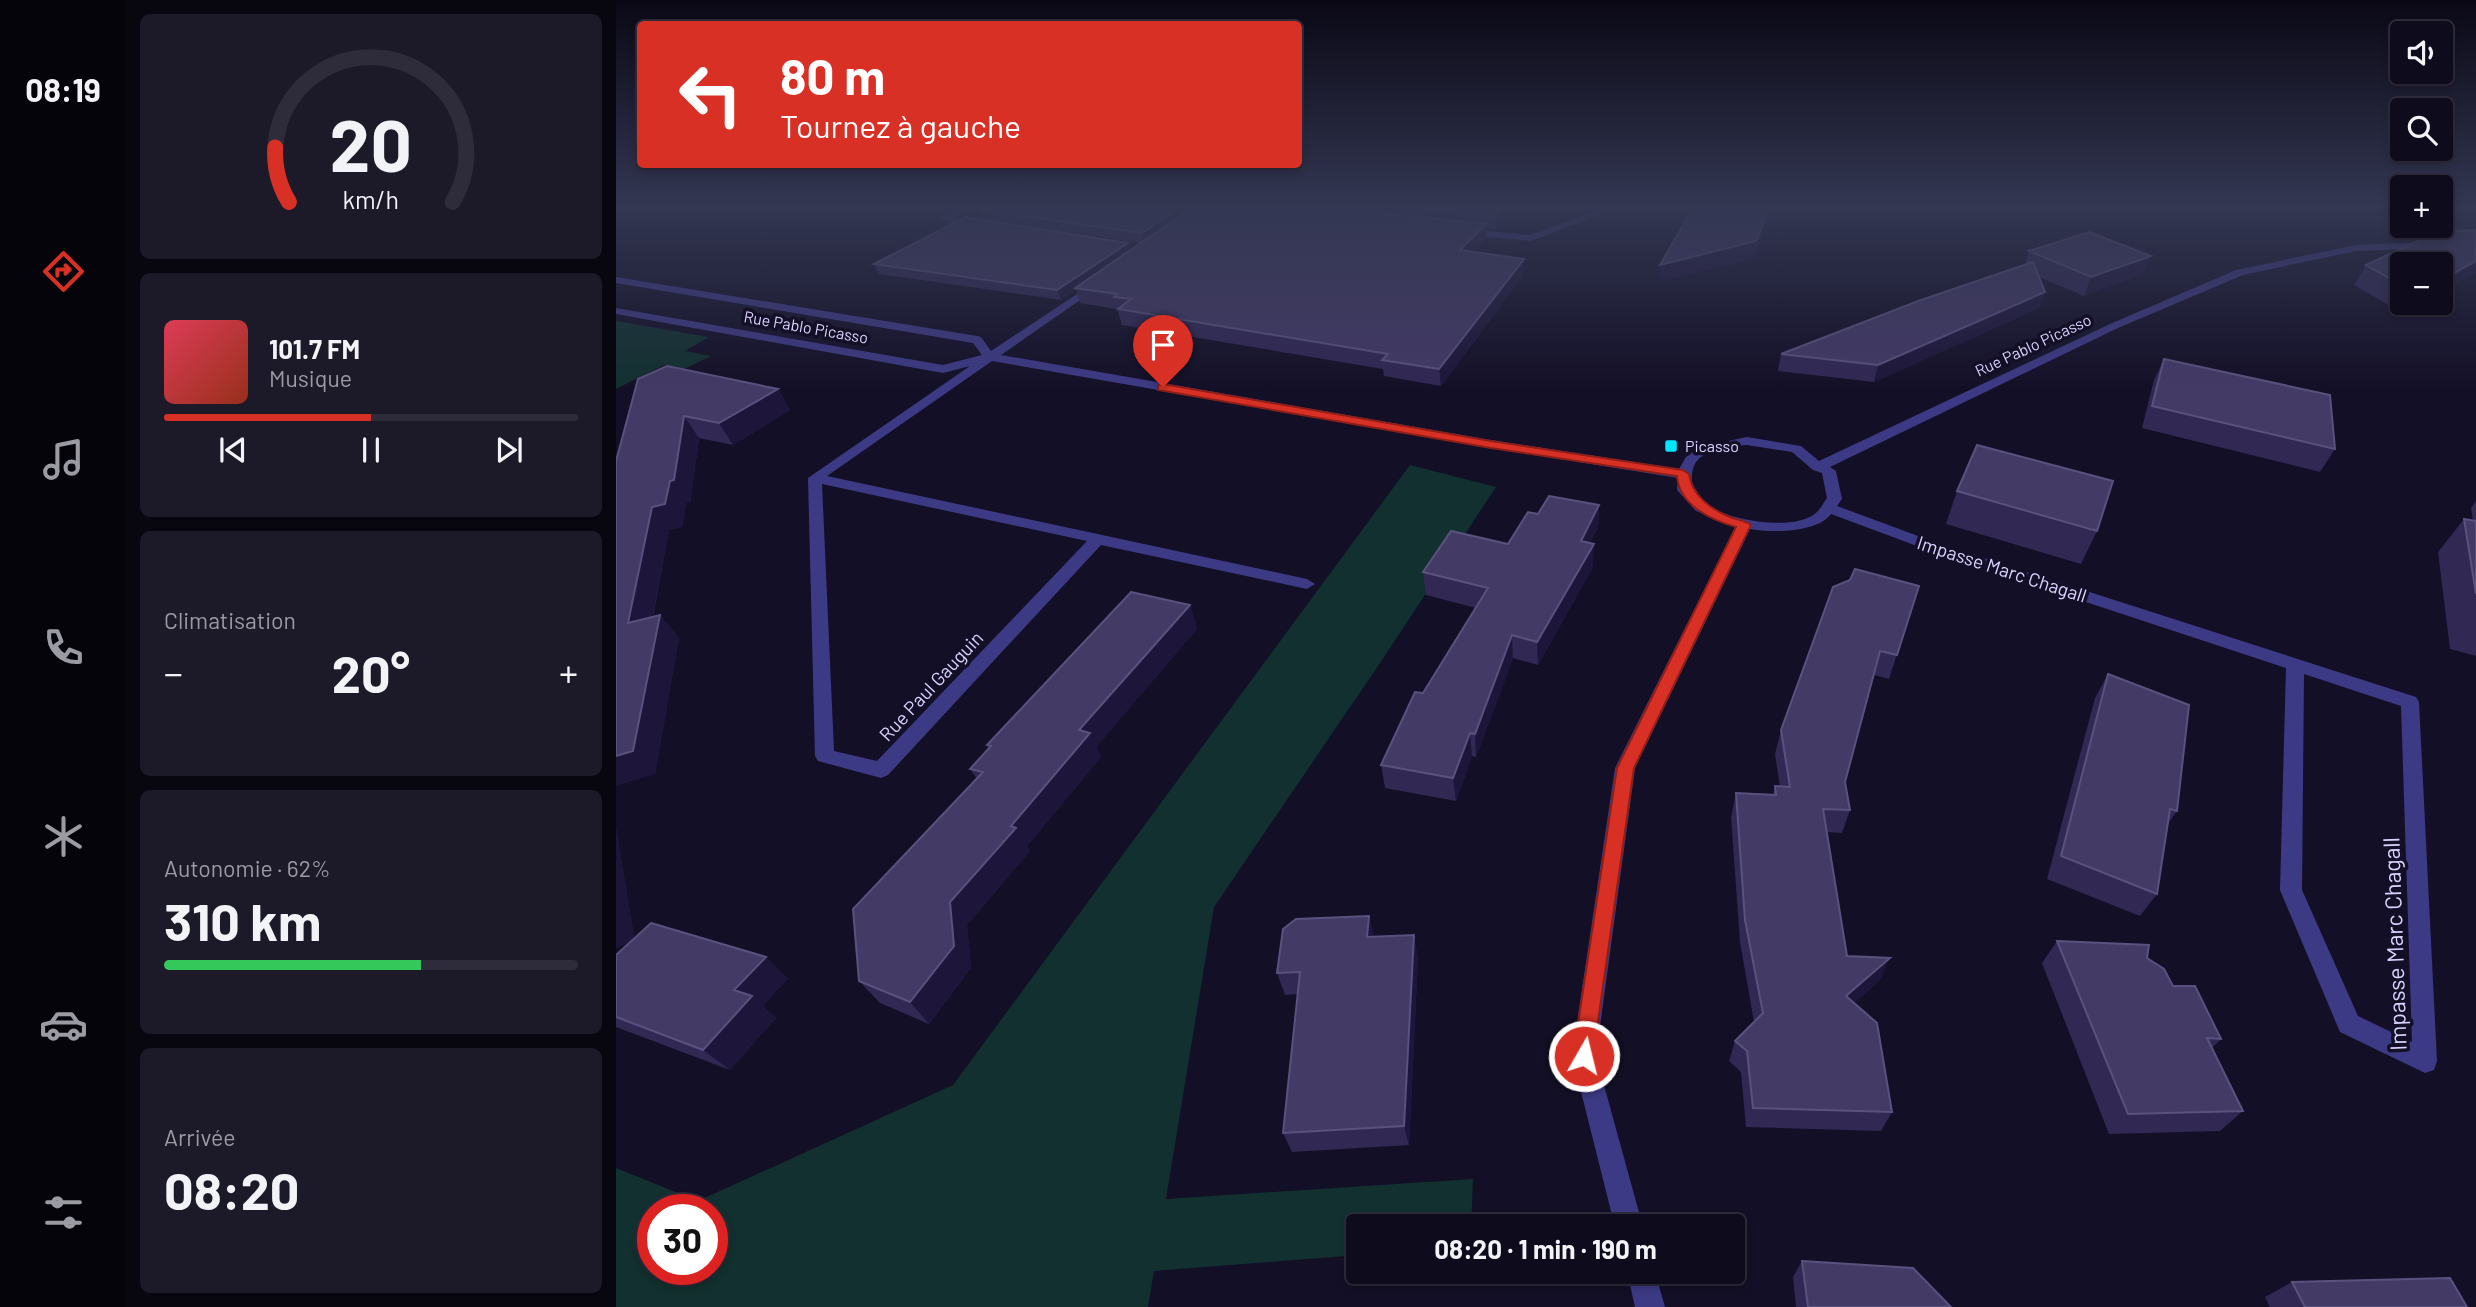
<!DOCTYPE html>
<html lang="fr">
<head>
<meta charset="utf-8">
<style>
  :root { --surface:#0e0b1c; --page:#1c1929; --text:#f1f3f6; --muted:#9b9ba3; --line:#2e2b3b; --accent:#d93025 }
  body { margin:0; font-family:Barlow,sans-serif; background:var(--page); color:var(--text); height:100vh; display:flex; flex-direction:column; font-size:26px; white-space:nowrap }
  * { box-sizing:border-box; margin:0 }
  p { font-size:23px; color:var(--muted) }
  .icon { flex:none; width:38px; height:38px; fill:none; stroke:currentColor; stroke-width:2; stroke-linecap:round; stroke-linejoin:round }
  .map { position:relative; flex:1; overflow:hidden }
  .details { display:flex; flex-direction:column; gap:14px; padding:14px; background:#08060f; width:490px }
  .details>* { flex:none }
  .top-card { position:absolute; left:21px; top:21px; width:665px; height:147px; border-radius:7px; box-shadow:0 4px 10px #0003,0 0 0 2px var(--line); background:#d93025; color:#fff; overflow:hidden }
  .fabs { position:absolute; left:1774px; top:21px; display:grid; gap:14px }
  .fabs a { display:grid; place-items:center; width:63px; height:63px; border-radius:7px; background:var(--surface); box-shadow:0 4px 10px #0003,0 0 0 2px var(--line); font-size:35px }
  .speed { position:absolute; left:21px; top:1194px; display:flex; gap:14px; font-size:35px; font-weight:700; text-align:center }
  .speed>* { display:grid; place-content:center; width:91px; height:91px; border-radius:50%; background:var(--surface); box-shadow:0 4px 10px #0003,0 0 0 2px var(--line); line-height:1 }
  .speed .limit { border:10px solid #d22; background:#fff; color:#111 }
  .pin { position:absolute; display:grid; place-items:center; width:60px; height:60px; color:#fff; margin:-72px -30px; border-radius:50% 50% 50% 0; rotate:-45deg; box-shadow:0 0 7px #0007 }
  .pin .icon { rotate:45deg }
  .me { position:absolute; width:77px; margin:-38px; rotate:8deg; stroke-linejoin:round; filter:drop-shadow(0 0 5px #0008) }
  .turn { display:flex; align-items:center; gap:24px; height:147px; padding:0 28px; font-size:32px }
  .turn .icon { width:91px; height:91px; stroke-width:2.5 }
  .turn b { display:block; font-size:49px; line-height:60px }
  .big { font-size:52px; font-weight:700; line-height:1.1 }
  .details .widget { flex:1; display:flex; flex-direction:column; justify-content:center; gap:10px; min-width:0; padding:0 24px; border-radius:10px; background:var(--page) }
  .details .dial { align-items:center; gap:0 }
  .dial svg { height:182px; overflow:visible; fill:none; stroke:var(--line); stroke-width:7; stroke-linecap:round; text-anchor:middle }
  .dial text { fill:var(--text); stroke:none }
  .song { display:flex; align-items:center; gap:21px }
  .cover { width:84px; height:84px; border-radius:10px; background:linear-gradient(135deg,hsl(350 70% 55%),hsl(10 70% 35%)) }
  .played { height:7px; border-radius:4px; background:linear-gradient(90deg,var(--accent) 50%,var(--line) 50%) }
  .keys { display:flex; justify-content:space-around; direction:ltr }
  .heat { display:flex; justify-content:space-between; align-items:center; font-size:38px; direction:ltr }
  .charge { height:10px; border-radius:5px; background:linear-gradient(90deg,#34c759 62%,var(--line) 0) }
  .trip { position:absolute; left:730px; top:1214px; width:399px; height:70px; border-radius:7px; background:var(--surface); box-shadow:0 4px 10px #0003,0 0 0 2px var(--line); font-weight:700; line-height:70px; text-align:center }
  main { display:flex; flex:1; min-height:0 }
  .tab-bar { display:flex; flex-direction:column; width:126px; justify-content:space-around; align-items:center; background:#06040b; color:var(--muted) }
  .tab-bar .icon { width:49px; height:49px }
  .tab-bar .on { color:var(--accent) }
  .tab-bar b { font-size:32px; color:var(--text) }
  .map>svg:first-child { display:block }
  .green { fill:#12302f; fill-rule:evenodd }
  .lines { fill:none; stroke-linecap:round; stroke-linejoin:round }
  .minor { fill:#3d3a85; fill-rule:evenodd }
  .wall { fill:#312854 }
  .shaded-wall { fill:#1d163a }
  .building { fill:#433a66; stroke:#5a527e; stroke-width:2 }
  .route { fill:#d93025; stroke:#8d1f18; stroke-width:2 }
  .poi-dot { fill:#00e5ff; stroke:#130f26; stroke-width:2.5 }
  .labels { text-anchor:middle; stroke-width:7; stroke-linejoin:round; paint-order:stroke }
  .far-street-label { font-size:16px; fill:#d9d4ff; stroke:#130f26 }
  .far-poi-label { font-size:16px; fill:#d9d4ff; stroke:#130f26; text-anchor:start }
  .street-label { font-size:19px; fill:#d9d4ff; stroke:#130f26 }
  .near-street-label { font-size:23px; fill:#d9d4ff; stroke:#130f26 }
</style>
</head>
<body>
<main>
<nav class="tab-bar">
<b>08:19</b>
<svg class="icon on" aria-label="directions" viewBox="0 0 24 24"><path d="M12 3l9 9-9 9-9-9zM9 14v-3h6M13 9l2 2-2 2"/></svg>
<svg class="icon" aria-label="music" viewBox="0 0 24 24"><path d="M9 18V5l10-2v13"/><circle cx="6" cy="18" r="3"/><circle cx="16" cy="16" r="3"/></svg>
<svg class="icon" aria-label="phone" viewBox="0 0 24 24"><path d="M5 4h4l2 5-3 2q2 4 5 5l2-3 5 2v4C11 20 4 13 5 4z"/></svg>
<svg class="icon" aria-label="climate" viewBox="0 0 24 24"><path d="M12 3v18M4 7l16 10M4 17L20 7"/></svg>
<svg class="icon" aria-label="car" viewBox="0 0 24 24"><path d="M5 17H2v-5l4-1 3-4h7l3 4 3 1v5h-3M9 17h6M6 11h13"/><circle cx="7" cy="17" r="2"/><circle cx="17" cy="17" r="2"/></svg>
<svg class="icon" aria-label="filters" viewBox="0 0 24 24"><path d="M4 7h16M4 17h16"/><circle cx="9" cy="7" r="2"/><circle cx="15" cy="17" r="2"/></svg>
</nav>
<section class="details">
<div class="widget dial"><svg viewBox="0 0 100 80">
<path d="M14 69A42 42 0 1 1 86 69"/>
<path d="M14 69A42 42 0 0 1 8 45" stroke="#d93025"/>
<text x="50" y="56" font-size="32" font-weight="700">20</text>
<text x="50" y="72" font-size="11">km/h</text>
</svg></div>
<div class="widget">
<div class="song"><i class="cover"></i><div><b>101.7 FM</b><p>Musique</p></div></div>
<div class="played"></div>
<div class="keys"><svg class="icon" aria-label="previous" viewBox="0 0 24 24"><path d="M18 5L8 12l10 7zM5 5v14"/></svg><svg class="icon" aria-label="pause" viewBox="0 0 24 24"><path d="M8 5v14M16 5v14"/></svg><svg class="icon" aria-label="next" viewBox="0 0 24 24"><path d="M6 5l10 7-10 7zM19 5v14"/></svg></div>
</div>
<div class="widget"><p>Climatisation</p>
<div class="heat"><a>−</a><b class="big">20°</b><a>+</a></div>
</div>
<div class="widget"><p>Autonomie · 62%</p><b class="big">310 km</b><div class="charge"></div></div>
<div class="widget"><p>Arrivée</p><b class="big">08:20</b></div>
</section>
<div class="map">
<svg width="1860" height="1307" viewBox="0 0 1860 1307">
  <rect width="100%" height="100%" fill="#130f26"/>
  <!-- green -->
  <path class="green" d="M 0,321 L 93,337 L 69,351 L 95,356 L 68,369 L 48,365 L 0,389 Z
    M 794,465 L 880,487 L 764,663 L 598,907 L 550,1199 L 857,1179 L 855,1227 L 742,1227 L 742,1255 L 538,1271 L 532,1307 L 0,1307 L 0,1168 L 82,1201 L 337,1085 ZM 37,1209 L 96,1209 L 96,1269 L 37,1269 Z"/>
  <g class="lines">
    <!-- minor -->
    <path class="minor" d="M 0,207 L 10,207 L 0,212 Z
      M 346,207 L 358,207 L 338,218 L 367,223 L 367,227 L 322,219 Z
      M 992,207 L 1002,208 L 915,241 L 848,235 L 843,232 L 848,229 L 914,235 Z
      M 1860,240 L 1860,246 L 1740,251 L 1627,275 L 1502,328 L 1214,467 L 1220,471 L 1226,499 L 1221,506 L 1321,543 L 1800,697 L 1803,702 L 1821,1061 L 1818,1070 L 1809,1073 L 1724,1032 L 1664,890 L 1670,668 L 1309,549 L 1215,514 C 1201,533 1155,533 1134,529 L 1019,768 L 980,1056 L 1027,1227 L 999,1227 L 956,1056 L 999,768 L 1120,526 L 1080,511 L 1061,490 L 1062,478 L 875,448 L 376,361 L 211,476 L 691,579 L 699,584 L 691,589 L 485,545 L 272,775 L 265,778 L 202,761 L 199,756 L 192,478 L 354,366 L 327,373 L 0,314 L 0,308 L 327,365 L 366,355 L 357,343 L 0,283 L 0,277 L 361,336 L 365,337 L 375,351 L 479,282 L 484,285 L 483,287 L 385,355 L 875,440 L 1063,469 L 1070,457 L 1084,447 L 1131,437 L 1185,446 L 1203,461 L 1494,324 L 1620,270 L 1740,245 ZM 1131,445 L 1176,452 L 1197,470 L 1206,473 L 1211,498 C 1208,502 1205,508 1201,512 C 1180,532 1114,521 1091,505 C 1085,501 1080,494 1076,489 C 1076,482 1075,472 1078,466 C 1086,448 1115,447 1131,445 ZM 206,484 L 471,541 L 261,761 L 218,751 ZM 1688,674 L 1785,706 L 1796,1042 L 1742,1016 L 1686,890 Z
      M 1011,1272 L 1039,1272 L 1049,1307 L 1019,1307 Z"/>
  </g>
  <!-- wall -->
  <path class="wall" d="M 369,206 L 571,206 L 572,211 L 579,206 L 902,206 L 880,229 L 870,228 L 870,239 L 858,251 L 908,274 L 825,386 L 768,376 L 767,369 L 506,325 L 501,309 L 464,303 L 460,290 L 445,300 L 263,274 L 258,264 L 512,243 L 514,250 L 525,243 L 366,219 L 362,210 Z
    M 1860,230 L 1860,273 L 1825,293 L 1787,264 L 1787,303 L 1808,303 L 1788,314 L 1738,285 L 1750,265 Z
    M 1413,251 L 1527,274 L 1468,296 L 1423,277 L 1423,308 L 1258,382 L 1162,371 L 1165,354 L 1409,265 Z
    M 1548,359 L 1719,449 L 1704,472 L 1526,428 L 1538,380 Z
    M 22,379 L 162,389 L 174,410 L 117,445 L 83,438 L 74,503 L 70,503 L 66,527 L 53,530 L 37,617 L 44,615 L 63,638 L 39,774 Z
    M 1341,491 L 1481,531 L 1465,564 L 1330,524 Z
    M 1860,501 L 1860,656 L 1834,649 L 1822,552 L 1848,519 L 1857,521 L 1855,508 Z
    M 983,505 L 982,528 L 974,543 L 977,567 L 922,665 L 897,658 L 860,757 L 856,756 L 840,801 L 769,788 L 765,765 L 807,693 L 860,608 L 810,595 L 807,572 L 892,544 L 922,514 Z
    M 1303,586 L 1273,679 L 1258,675 L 1229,782 L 1234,810 L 1226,833 L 1211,832 L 1231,956 L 1264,980 L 1238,1003 L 1276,1112 L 1265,1131 L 1130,1127 L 1125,1072 L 1113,1061 L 1119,1041 L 1138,1022 L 1124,942 L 1115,817 L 1120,793 L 1157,795 L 1159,786 L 1164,787 L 1159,754 L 1165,730 Z
    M 574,605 L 581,629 L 480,747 L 485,757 L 411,846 L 414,851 L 351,925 L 355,968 L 313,1024 L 264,1003 L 243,981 L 361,779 L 354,769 L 373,748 L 371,745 Z
    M 1492,674 L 1561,811 L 1551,825 L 1541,894 L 1524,916 L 1431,879 L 1479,698 Z
    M 753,916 L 758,937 L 802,957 L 793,1145 L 676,1152 L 667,1133 L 682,994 L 669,995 L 661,973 Z
    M 19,938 L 172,978 L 147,1006 L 160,1018 L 114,1070 L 0,1027 L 0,955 L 14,942 L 0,948 Z
    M 1441,941 L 1531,958 L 1605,1039 L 1596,1048 L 1627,1111 L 1604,1131 L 1493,1134 L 1426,963 Z
    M 1186,1261 L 1335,1307 L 1180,1307 L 1177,1277 Z
    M 1676,1282 L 1851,1307 L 1654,1307 L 1649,1297 Z"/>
  <!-- shaded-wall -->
  <path class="shaded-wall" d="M 566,206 L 571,206 L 572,213 L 528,243 L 526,233 Z
    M 889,206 L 902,206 L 880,229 L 879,216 Z
    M 1154,206 L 1157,206 L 1157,208 L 1138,258 L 1043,282 L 1044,265 Z
    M 870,224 L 870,239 L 845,265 L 844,250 Z
    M 512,243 L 515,253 L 459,288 L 460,290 L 445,300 L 441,290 Z
    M 1535,256 L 1527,274 L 1468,296 L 1475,277 Z
    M 908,259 L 908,274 L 825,386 L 823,369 Z
    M 1860,261 L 1860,273 L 1825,293 L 1825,280 Z
    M 1429,292 L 1423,308 L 1258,382 L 1262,365 Z
    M 1795,303 L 1808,303 L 1788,314 Z
    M 162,389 L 174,410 L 117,445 L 103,423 Z
    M 68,416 L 83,438 L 74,503 L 70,503 L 66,527 L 53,530 L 31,646 L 12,623 L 36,507 Z
    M 983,505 L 982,528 L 964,563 L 965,541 Z
    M 978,544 L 977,567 L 922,665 L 921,642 Z
    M 574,605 L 581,629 L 480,747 L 485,757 L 411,846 L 414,851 L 351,925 L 355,968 L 313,1024 L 294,1002 L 334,902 L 395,826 L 463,730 Z
    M 44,615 L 63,638 L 39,774 L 0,786 L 0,756 Z
    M 896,635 L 897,658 L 860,757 L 859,734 Z
    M 854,733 L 856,756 L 840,801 L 837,778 Z
    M 0,826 L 19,940 L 0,948 Z
    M 753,916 L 758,939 L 751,937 Z
    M 798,935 L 802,957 L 793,1145 L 788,1126 Z
    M 150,957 L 172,978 L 147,1006 L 160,1018 L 114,1070 L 87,1050 L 118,990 Z
    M 1274,958 L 1264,980 L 1221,1018 L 1230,996 Z"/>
  <!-- building -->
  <path class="building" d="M 369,206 L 566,206 L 526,233 L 362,210 Z
    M 579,206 L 693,206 L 870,224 L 844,250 L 908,259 L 823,369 L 766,360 L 772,354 L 502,309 L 515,299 L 498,297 L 501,294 L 459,288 Z
    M 781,206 L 889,206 L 879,216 Z
    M 1078,206 L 1154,206 L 1140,241 L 1044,265 Z
    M 349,217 L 512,243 L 441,290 L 258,264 Z
    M 1859,230 L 1860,261 L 1825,280 L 1825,264 L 1787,264 L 1787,286 L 1750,265 L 1821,232 Z
    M 1473,232 L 1535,256 L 1475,277 L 1413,251 Z
    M 1417,262 L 1429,292 L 1262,365 L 1165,354 L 1305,300 Z
    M 1548,359 L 1714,395 L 1719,449 L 1536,406 Z
    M 51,366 L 162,389 L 103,423 L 68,416 L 58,480 L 54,481 L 49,504 L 36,507 L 12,623 L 44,615 L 17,751 L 0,756 L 0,461 L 22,379 Z
    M 1361,445 L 1497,481 L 1481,531 L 1341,491 Z
    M 933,496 L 983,505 L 965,541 L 978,544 L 921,642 L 896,635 L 859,734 L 854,733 L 837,778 L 765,765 L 799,692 L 807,693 L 872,588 L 807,572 L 835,531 L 892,544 L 912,512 L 922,514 Z
    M 1848,519 L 1860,521 L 1860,594 Z
    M 1239,569 L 1303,586 L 1281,655 L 1264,651 L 1229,782 L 1234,810 L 1207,809 L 1231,956 L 1274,958 L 1230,996 L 1261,1023 L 1276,1112 L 1137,1108 L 1131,1051 L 1119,1041 L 1147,1013 L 1129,920 L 1120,793 L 1160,795 L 1159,786 L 1174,787 L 1165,730 L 1217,587 L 1234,580 Z
    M 515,592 L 574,605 L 463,730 L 474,733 L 395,826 L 400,828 L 334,902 L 338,946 L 294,1002 L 243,981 L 237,909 L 367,772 L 354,769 L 375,746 L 371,745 Z
    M 1492,674 L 1573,705 L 1561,811 L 1554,809 L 1541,894 L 1445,856 Z
    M 753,916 L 751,937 L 798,935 L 788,1126 L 667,1133 L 684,972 L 661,973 L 667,929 L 680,919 Z
    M 35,923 L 150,957 L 118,990 L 136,996 L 87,1050 L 0,1017 L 0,955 Z
    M 1441,941 L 1533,945 L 1531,958 L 1548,969 L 1557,986 L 1579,986 L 1605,1039 L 1591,1038 L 1627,1111 L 1512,1114 Z
    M 1186,1261 L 1297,1268 L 1335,1307 L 1192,1307 Z
    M 1834,1278 L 1851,1307 L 1689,1307 L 1676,1282 Z"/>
  <!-- sky -->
  <linearGradient id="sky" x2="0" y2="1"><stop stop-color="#0a0815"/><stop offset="0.53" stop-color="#333752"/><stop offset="1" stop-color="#333752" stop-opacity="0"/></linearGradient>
  <rect width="1860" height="389" fill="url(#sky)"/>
  <!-- route -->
  <path class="route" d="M 547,384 L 875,441 L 1067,470 L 1073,474 C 1076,495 1094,509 1114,517 C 1121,520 1129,520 1135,525 L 1018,768 L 976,1064 L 968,1067 L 961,1064 L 957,1056 L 1001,768 L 1120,527 C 1095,520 1063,505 1061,476 L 875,448 L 542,390 L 542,385 Z"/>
  <!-- markers -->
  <rect class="poi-dot" x="1048" y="439" width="14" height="14" rx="3.5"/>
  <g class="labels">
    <!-- far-street labels -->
    <g class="far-street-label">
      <text transform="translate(190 327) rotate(10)" y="6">Rue Pablo Picasso</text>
      <text transform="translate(1417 345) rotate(-25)" y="6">Rue Pablo Picasso</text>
    </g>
    <!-- far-poi labels -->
    <g class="far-poi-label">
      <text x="1069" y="452">Picasso</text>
    </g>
    <!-- street labels -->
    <g class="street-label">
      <text transform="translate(1386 569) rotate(18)" y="7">Impasse Marc Chagall</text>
      <text transform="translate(315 686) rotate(-47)" y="7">Rue Paul Gauguin</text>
    </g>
    <!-- near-street labels -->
    <g class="near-street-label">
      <text transform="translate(1779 944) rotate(-92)" y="8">Impasse Marc Chagall</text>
    </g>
  </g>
</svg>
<div class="fabs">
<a><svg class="icon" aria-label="sound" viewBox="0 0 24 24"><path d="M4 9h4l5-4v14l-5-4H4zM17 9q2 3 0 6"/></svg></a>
<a><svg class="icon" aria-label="search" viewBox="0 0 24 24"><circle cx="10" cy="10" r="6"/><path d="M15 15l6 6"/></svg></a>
<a>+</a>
<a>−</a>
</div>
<div class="speed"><div class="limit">30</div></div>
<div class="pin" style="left:547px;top:387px;background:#d93025"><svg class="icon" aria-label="arrive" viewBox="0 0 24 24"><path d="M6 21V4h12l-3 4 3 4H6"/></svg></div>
<svg class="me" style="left:968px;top:1056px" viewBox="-20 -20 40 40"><circle r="17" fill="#d93025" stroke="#fff" stroke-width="3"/><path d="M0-11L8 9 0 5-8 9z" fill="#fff"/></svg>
<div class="trip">08:20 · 1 min · 190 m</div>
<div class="top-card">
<div class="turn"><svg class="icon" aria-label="left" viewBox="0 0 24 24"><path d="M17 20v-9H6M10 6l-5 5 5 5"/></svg><div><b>80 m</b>Tournez à gauche</div></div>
</div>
</div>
</main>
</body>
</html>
